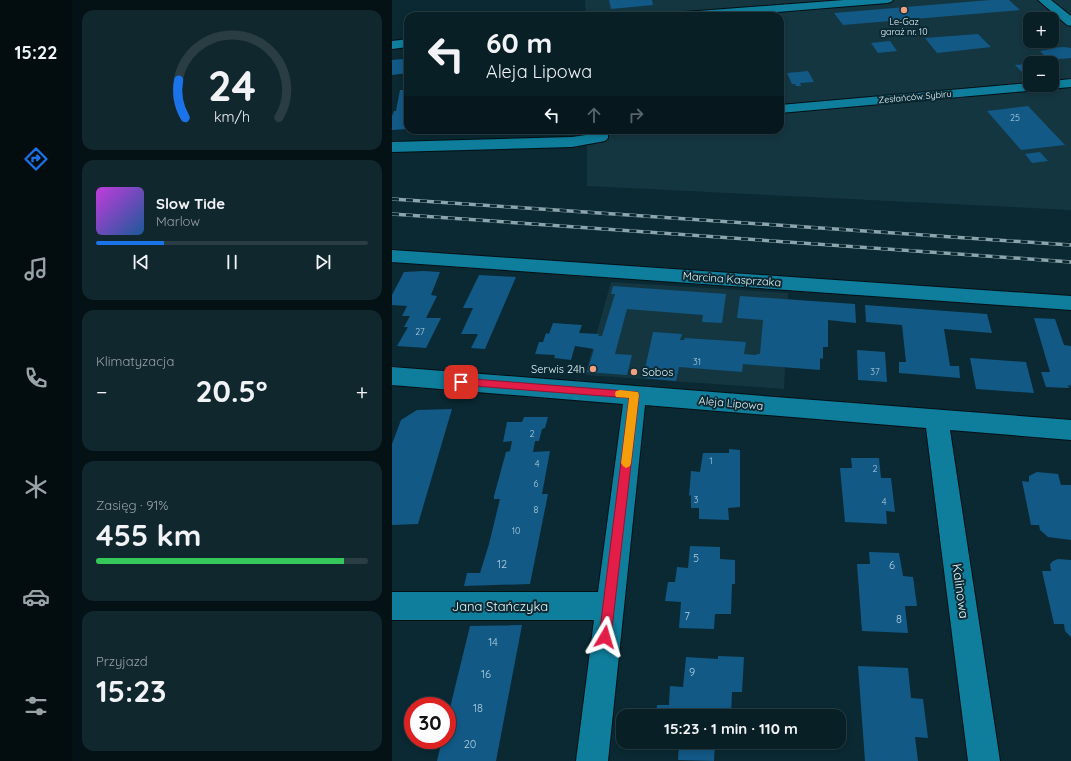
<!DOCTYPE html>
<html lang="pl">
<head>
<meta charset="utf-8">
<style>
  :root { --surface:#081f26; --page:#11272e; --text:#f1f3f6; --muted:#98a2a7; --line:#293d43; --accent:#1a73e8 }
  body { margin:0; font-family:Quicksand,sans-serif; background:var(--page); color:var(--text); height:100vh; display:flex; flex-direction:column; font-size:15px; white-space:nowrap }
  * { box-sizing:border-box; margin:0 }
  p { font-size:13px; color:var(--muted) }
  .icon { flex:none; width:22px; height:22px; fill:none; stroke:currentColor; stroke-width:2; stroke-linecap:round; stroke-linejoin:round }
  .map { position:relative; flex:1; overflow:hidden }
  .panel { display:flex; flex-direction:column; gap:10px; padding:10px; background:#041115; width:320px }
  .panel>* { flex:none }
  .top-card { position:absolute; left:12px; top:12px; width:380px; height:122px; border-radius:12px; box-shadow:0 2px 6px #0003,0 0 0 1px var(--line); background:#081f26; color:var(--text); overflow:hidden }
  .fabs { position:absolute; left:631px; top:12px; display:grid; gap:8px }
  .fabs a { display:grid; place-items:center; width:36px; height:36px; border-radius:8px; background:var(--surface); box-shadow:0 2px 6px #0003,0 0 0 1px var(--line); font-size:20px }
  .speed { position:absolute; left:12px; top:697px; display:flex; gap:8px; font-size:20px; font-weight:700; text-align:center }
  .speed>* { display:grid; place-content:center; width:52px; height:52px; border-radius:50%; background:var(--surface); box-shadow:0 2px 6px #0003,0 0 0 1px var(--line); line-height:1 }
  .speed .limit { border:6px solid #d22; background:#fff; color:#111 }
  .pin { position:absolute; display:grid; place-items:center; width:34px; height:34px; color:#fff; margin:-17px; border-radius:8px; box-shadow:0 2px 6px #0006 }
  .me { position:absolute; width:44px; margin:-22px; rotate:7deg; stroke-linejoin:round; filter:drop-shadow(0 0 3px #0008) }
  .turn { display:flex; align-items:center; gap:14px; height:84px; padding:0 16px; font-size:18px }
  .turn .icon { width:52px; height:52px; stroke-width:2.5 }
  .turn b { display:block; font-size:28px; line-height:34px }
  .lanes { display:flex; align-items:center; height:38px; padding:0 16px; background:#0003; justify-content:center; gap:20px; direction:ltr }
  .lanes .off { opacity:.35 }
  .big { font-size:30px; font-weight:800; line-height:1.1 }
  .panel .widget { flex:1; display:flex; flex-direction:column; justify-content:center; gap:6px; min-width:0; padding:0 14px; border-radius:12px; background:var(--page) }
  .panel .dial { align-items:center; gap:0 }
  .dial svg { height:104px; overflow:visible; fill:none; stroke:var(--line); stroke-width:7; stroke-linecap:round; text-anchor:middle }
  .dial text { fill:var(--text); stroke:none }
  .song { display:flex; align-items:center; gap:12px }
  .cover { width:48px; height:48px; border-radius:6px; background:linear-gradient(135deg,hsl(290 70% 55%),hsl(210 70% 35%)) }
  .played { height:4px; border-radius:2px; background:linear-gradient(90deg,var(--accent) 25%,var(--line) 25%) }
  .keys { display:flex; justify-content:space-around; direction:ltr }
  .heat { display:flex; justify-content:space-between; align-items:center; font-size:22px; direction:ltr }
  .charge { height:6px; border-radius:3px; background:linear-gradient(90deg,#34c759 91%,var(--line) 0) }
  .trip { position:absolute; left:224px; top:709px; width:230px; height:40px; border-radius:12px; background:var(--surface); box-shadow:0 2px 6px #0003,0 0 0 1px var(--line); font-weight:800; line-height:40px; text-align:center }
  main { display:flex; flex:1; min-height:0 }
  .tab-bar { display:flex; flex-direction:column; width:72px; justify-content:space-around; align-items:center; background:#030c0f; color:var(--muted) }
  .tab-bar .icon { width:28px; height:28px }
  .tab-bar .current { color:var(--accent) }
  .tab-bar b { font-size:18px; color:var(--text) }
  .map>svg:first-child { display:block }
  .built { fill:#143641; fill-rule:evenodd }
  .building { fill:#125986 }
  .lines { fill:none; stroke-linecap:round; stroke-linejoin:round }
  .minor-casing { stroke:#041014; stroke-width:2 }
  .minor { fill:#0e7e9c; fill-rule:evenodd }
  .rail-casing { stroke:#8ea4ac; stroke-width:3.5 }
  .rail { stroke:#0a2932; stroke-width:2.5; stroke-dasharray:7; stroke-linecap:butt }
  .route { fill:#e11d48; stroke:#92132f }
  .slow { fill:#f59e0b }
  .poi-dot { fill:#f2a07f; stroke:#0a2932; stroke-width:1.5 }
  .labels { text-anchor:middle; stroke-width:4; stroke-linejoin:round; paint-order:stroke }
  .far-poi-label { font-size:9px; fill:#e5f6fd; stroke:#0a2932 }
  .far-street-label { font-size:9px; fill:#e5f6fd; stroke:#0a2932 }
  .number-label { font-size:9px; fill:#b0cfdf }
  .street-label { font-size:11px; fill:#e5f6fd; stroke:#0a2932 }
  .poi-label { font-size:11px; fill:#e5f6fd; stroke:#0a2932; text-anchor:end }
  .near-number-label { font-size:11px; fill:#b0cfdf }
  .near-street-label { font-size:13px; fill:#e5f6fd; stroke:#0a2932 }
</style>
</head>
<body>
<main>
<nav class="tab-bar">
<b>15:22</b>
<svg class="icon current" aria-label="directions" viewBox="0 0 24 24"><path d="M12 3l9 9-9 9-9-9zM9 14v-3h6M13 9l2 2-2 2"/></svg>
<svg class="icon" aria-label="music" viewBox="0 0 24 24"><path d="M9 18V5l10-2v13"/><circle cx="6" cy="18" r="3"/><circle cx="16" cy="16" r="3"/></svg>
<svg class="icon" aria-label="phone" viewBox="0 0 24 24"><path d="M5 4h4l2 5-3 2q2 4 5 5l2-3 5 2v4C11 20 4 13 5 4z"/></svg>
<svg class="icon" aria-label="climate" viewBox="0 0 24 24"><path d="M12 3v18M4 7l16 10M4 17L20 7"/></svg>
<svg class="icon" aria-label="car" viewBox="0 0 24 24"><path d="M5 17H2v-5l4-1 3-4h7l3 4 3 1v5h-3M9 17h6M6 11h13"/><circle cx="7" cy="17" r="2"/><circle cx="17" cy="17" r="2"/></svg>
<svg class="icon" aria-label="filters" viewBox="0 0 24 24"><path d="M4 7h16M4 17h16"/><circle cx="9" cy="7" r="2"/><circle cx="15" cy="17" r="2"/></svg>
</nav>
<section class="panel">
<div class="widget dial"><svg viewBox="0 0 100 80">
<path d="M14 69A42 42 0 1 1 86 69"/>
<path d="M14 69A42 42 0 0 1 9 40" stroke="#1a73e8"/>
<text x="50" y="56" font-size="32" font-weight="700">24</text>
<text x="50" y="72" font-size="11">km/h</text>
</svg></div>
<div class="widget">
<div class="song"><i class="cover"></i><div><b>Slow Tide</b><p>Marlow</p></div></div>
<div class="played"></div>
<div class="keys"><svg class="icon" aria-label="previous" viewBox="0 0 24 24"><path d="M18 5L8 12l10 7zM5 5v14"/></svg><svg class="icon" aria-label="pause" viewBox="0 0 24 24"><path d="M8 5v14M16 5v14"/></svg><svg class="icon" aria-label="next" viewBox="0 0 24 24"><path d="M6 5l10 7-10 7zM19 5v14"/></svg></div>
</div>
<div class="widget"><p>Klimatyzacja</p>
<div class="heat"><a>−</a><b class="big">20.5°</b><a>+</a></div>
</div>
<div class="widget"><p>Zasięg · 91%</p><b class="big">455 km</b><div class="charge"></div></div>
<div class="widget"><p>Przyjazd</p><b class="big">15:23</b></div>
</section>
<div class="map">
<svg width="679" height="761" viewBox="0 0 679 761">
  <rect width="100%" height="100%" fill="#0a2932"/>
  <!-- built -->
  <path class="built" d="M 193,0 L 679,0 L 679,210 L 195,186 L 195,130 L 388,130 L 388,16 L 194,16 ZM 638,19 L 660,19 L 660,41 L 638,41 ZM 638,63 L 660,63 L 660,85 L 638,85 Z
    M 219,282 L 396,293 L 392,389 L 193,375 Z"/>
  <!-- building -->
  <path class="building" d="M 217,0 L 260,0 L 261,5 L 219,9 Z
    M 598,0 L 617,0 L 628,10 L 451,25 L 442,13 Z
    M 586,34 L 599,47 L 545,53 L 533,38 Z
    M 498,41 L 505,51 L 486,53 L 479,43 Z
    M 672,47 L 679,48 L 679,58 L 657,60 L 648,51 L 659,49 L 657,48 Z
    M 11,59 L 16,59 L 16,73 L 0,75 L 0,60 Z
    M 634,64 L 638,69 L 638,73 L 631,73 L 623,65 Z
    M 416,71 L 422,82 L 408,83 L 409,86 L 404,86 L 403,84 L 400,84 L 395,73 Z
    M 16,77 L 16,129 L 0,130 L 0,116 L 2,111 L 4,111 L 8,90 L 12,90 Z
    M 636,106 L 673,145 L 629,150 L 595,111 Z
    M 648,152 L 656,161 L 640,163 L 633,154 Z
    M 31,271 L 48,272 L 39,295 L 45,296 L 34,318 L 49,318 L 34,348 L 5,346 L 16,327 L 12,327 L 18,316 L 10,316 L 15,306 L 0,305 L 0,295 L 12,272 Z
    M 87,275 L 124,277 L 93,349 L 79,348 L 86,334 L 69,334 L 81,308 L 71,308 Z
    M 221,286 L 334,294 L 330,323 L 310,322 L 311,315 L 235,309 L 223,354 L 240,355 L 235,375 L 195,372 L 202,349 L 183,346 L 179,360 L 162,358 L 163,355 L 143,354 L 147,342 L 151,342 L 154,333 L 157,334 L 161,323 L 190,325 L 187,333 L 207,334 L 206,336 L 210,336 L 223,294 L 219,294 Z
    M 348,296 L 463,304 L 464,323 L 436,320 L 436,347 L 431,347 L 431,359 L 428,358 L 428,370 L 351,364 L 350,372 L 287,367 L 284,381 L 251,378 L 261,332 L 290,334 L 288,340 L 292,340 L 293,338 L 354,342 L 352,354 L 364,355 L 365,354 L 368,354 L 371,320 L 345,318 Z
    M 473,305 L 595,314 L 600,333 L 552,329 L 558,366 L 567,366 L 568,378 L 507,373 L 507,362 L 514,362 L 510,325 L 474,322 Z
    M 642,318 L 663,319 L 672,345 L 679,346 L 679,386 L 676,385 L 677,388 L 654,387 L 649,372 L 658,372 Z
    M 465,350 L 493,352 L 495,382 L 466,380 Z
    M 578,358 L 634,362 L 642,393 L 584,389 Z
    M 60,409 L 26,524 L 0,525 L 0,444 L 9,420 L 25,410 Z
    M 132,417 L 156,417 L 153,428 L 150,429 L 147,441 L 143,441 L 141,452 L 158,451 L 150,494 L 156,494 L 138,584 L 72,586 L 75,573 L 88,573 L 97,544 L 108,499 L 102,499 L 102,496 L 114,452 L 118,451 L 120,441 L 111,442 L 115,422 L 130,422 Z
    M 337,449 L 348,450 L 348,507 L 336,508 L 337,520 L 307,519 L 307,508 L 299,508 L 299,495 L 297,496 L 299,471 L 308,472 L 311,453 L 337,453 Z
    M 459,458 L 487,458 L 489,478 L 499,478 L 503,512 L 494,511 L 495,524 L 453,522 L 448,468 L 460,468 Z
    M 645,472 L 666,474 L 669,485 L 679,485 L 679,540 L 656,537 L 648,530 L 647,525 L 639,525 L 630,481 L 637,482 L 637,476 Z
    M 298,546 L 328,547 L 328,559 L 343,560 L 343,584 L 340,584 L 339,614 L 323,614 L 322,629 L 287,628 L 289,602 L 273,601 L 276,582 L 283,582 L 285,567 L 296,568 Z
    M 477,552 L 507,553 L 511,576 L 521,577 L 525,606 L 513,606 L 516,633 L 470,631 L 465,564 L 478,564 Z
    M 666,559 L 679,560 L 679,637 L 673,631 L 672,624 L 662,624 L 650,571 L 659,571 L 658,564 L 661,561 Z
    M 130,625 L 104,761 L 45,761 L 50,740 L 55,740 L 55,720 L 78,626 Z
    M 326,656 L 352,657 L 350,692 L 340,692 L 339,716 L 264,716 L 265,705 L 277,705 L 278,686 L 291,687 L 294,657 L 326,659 Z
    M 466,666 L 516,668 L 519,698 L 531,699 L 536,738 L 523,737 L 526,761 L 473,761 Z
    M 287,742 L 323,742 L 322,761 L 286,760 Z"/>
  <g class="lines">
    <defs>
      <path id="minor" d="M 452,0 L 501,0 L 499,2 L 495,3 L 337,16 L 287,16 L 289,14 L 293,12 Z
        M 646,0 L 659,0 L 679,16 L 679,26 L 675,25 Z
        M 16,39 L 16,47 L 0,49 L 0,41 Z
        M 679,79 L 679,87 L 388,113 L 388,105 L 638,83 L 638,85 L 660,85 L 660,81 Z
        M 202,130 L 216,130 L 216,138 L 213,141 L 180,147 L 0,152 L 0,142 L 180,137 L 201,134 Z
        M 0,250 L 679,296 L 679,310 L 0,262 Z
        M 0,367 L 679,420 L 679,440 L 558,430 L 608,761 L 576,761 L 534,428 L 253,405 L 216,761 L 184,761 L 202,620 L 0,620 L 0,592 L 206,592 L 231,404 L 0,385 Z"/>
    </defs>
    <!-- minor casing -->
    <use href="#minor" class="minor-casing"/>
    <!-- minor -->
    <use href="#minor" class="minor"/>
    <defs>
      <path id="rail" d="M 0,199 L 679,245
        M 0,214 L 679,262"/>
    </defs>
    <!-- rail casing -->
    <use href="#rail" class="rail-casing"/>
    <!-- rail -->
    <use href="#rail" class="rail"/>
  </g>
  <!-- route -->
  <path class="route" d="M 69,378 L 246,392 L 247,395 L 219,637 L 218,641 L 213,643 L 209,641 L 207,637 L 237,398 L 69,385 L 64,382 Z"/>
  <!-- slow -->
  <path class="slow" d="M 228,390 L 246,392 L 247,395 L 239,463 L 238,466 L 234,468 L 231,466 L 229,463 L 237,398 L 224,397 L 223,394 L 224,391 Z"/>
  <!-- markers -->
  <g class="poi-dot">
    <circle cx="512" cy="10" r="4"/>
    <circle cx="201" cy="369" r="4"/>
    <circle cx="242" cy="372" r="4"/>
  </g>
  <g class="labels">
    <!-- far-poi labels -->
    <g class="far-poi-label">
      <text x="512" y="25">Le-Gaz<tspan x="512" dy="10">garaż nr. 10</tspan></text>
    </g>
    <!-- far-street labels -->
    <g class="far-street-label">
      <text transform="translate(523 97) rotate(-5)" y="3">Zesłańców Sybiru</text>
    </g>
    <!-- number labels -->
    <g class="number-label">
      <text x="623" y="121">25</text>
      <text x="28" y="335">27</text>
      <text x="305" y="365">31</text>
      <text x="483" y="375">37</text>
      <text x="140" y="437">2</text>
      <text x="319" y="464">1</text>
      <text x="145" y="467">4</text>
      <text x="483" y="472">2</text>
      <text x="144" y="487">6</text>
      <text x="304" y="503">3</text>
      <text x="492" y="505">4</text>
      <text x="144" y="513">8</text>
      <text x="124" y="534">10</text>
    </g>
    <!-- street labels -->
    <g class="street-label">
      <text transform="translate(340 279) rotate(4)" y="4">Marcina Kasprzaka</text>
      <text transform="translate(339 403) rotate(5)" y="4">Aleja Lipowa</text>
    </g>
    <!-- poi labels -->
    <g class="poi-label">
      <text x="193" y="373">Serwis 24h</text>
      <text x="250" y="376" text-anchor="start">Sobos</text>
    </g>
    <!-- near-number labels -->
    <g class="near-number-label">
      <text x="304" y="562">5</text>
      <text x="110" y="568">12</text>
      <text x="500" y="569">6</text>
      <text x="295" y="620">7</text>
      <text x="507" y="623">8</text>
      <text x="101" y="646">14</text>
      <text x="300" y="676">9</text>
      <text x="94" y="678">16</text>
      <text x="86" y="712">18</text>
      <text x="78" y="748">20</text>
    </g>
    <!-- near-street labels -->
    <g class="near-street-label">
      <text transform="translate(569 591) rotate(82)" y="5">Kalinowa</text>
      <text x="108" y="611">Jana Stańczyka</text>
    </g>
  </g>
</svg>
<div class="fabs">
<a>+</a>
<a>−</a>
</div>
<div class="speed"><div class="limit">30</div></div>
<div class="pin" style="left:69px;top:382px;background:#d93025"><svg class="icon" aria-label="arrive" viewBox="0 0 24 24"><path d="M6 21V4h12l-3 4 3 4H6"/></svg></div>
<svg class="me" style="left:213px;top:637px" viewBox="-20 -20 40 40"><path d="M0-17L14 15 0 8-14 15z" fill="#e11d48" stroke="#fff" stroke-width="4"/></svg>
<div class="trip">15:23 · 1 min · 110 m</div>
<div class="top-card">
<div class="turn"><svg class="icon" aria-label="left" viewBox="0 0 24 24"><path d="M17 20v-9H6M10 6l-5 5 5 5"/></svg><div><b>60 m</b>Aleja Lipowa</div></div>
<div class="lanes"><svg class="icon" aria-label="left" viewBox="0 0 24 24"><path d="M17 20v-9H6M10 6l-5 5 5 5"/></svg><svg class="icon off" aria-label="ahead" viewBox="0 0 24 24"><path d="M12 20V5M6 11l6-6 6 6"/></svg><svg class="icon off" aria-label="right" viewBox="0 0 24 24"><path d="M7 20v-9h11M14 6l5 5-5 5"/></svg></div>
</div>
</div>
</main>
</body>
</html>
